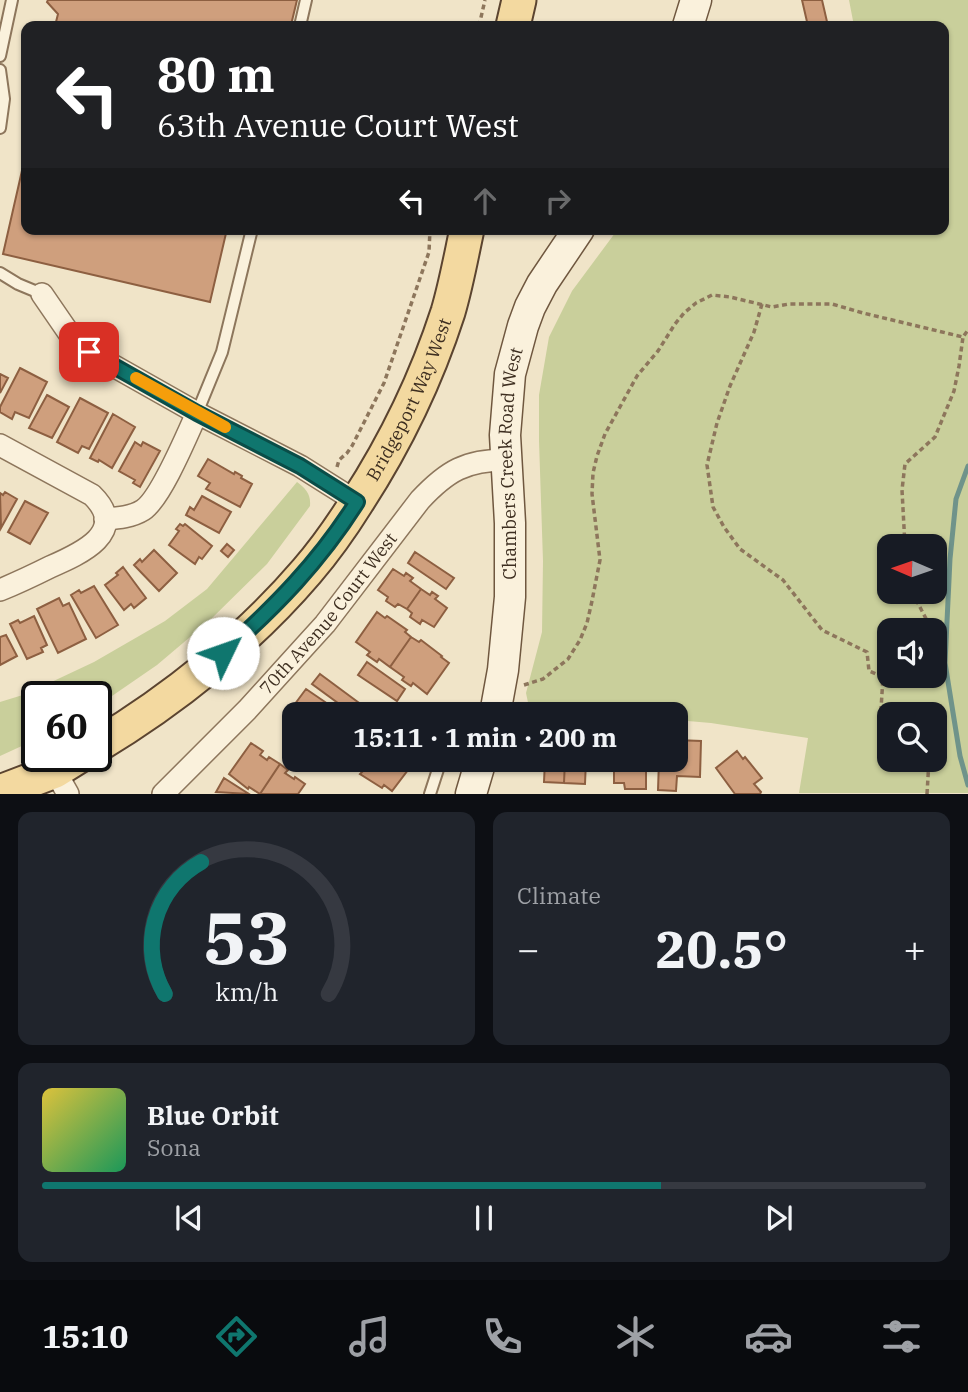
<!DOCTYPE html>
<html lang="en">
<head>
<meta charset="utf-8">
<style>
  :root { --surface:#171b24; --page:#20242c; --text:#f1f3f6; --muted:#9ea1a6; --line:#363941; --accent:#0f766e }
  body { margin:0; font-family:"IBM Plex Serif",serif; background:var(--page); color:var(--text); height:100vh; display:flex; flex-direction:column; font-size:26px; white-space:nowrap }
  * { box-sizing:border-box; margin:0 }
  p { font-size:23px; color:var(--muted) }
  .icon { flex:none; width:38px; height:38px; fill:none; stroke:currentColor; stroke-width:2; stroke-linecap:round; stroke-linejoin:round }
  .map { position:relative; height:794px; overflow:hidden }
  .details { display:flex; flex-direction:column; gap:18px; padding:18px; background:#0d0f14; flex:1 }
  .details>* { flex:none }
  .banner { position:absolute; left:21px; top:21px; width:928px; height:214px; border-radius:14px; box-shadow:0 2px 5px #0004; background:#202124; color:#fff; overflow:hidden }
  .needle { width:46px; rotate:272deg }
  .controls { position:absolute; left:877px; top:534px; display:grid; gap:14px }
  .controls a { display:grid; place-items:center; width:70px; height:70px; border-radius:14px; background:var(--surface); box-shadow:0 2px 5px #0004; font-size:35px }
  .speed { position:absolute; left:21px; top:681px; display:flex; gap:14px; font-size:35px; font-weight:700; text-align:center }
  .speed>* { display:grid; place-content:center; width:91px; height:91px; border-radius:50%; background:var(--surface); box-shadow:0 2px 5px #0004; line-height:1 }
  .speed .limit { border:4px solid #111; border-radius:10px; background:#fff; color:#111 }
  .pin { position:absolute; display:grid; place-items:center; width:60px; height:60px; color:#fff; margin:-30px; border-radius:14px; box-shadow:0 4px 10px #0006 }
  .me { position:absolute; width:77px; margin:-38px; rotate:48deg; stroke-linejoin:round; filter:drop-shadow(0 0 5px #0008) }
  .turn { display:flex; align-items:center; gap:24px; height:147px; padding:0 21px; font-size:32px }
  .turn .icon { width:91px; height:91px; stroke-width:2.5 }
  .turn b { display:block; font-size:49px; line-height:60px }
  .lanes { display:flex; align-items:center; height:66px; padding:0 21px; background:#0003; justify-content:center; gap:35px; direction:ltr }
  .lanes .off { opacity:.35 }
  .big { font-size:52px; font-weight:700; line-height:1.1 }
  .details .widget { flex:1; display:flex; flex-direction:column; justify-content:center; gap:10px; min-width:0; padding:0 24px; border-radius:14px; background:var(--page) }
  .details .dial { align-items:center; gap:0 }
  .dial svg { height:182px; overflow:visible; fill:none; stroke:var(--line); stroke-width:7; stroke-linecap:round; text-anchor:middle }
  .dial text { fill:var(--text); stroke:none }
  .song { display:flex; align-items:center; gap:21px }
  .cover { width:84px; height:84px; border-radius:10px; background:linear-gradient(135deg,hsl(50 70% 55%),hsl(150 70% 35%)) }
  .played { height:7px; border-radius:4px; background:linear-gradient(90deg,var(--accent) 70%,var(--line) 70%) }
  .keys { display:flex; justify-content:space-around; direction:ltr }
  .heat { display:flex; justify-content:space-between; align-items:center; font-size:38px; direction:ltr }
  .details .tiles { flex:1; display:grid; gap:18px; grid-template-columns:1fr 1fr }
  .widget:last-child { grid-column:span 2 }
  .trip { position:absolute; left:282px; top:702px; width:406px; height:70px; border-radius:14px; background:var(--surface); box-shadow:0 2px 5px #0004; font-weight:700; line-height:70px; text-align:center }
  .menu { display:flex; height:112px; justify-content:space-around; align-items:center; background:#090b0e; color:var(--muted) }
  .menu .icon { width:49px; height:49px }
  .menu .current { color:var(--accent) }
  .menu b { font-size:32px; color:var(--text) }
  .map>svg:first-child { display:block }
  .green { fill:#c9cf9b; fill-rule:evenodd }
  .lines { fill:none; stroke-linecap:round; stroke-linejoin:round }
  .stream { stroke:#6f938a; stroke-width:5 }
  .building { fill:#cf9f7d; stroke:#8d5f41; stroke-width:2 }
  .lane-casing { stroke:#8d765c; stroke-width:14 }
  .street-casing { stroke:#8d765c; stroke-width:24 }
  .secondary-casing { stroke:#6f573f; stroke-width:33 }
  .primary-casing { stroke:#5b4430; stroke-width:37 }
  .path { stroke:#8d765c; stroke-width:3.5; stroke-dasharray:5 3.5; stroke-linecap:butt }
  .lane { stroke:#faf1dc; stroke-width:10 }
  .street { stroke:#faf1dc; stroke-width:21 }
  .secondary { stroke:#faf1dc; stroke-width:30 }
  .primary { stroke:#f3d9a0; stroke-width:33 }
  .route-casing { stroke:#0a4d48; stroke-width:18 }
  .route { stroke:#0f766e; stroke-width:12 }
  .slow { stroke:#f59e0b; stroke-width:12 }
  .labels { text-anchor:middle; stroke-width:7; stroke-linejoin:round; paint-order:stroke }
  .street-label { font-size:18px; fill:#3d2e20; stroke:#f7eed8 }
</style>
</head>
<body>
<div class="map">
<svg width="968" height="794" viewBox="0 0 968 794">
  <rect width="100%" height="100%" fill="#f0e4c8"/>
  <!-- green -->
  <path class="green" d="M 849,0 L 968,0 L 968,793 L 799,793 L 808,738 L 711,723 L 676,720 L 676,714 L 530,712 L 526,693 L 542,632 L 543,561 L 539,441 L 539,395 L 549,337 L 572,291 L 618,229 L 943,229 L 943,26 L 854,26 ZM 889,546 L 934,546 L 934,592 L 889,592 ZM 889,630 L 934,630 L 934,676 L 889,676 ZM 889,714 L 934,714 L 934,760 L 889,760 Z
    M 297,482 C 306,489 311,494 310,506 L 267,564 L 209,621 L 157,665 L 96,707 L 96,696 L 37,696 L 37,739 L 0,756 L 0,702 L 26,694 L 94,662 L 165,621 L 207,589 Z"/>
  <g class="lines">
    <!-- stream -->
    <path class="stream" d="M 968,466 L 956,499 L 950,559 L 945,663 L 960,756 L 968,785"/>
  </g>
  <!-- building -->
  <path class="building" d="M 48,0 L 297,0 L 291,25 L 282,23 L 282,26 L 55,26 L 58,14 L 47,2 Z
    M 802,0 L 822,0 L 828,26 L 808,26 Z
    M 26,153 L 26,229 L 227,229 L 210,302 L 3,254 Z
    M 20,368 L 47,382 L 29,418 L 15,412 L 12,419 L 0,412 L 0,407 Z
    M 0,374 L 8,378 L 0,393 Z
    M 47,395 L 69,407 L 52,438 L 29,428 Z
    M 80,398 L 108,413 L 89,449 L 82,446 L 78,453 L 57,442 Z
    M 113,414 L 135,427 L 112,468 L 99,460 L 98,462 L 90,458 Z
    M 135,442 L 141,446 L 143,442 L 160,451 L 140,487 L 133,483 L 135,480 L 119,471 Z
    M 208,459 L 234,474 L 235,472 L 242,476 L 241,478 L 252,484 L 240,507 L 206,489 L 210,483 L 198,476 Z
    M 5,492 L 17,499 L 1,528 L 0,493 L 3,495 Z
    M 202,496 L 231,512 L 219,533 L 186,515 L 190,507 L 194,510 Z
    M 25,501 L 48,513 L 30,544 L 8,532 Z
    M 180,524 L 183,526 L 185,524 L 212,546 L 202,559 L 199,557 L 195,564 L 169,545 L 179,531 L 176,529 Z
    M 227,544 L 234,550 L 228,557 L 221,551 Z
    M 154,550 L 177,573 L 159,591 L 134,565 L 140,559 L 142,562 Z
    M 415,552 L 454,578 L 446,589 L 408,563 Z
    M 123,567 L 146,598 L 134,608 L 131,604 L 124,610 L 105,585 L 118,575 L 116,573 Z
    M 393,569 L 404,576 L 406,573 L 413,578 L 410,581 L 421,589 L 407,609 L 398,604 L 395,607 L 386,601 L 388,597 L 378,590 Z
    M 94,586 L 118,625 L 96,638 L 71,595 L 79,590 L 81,593 Z
    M 421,589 L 430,595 L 432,592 L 438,596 L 435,599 L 447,608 L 434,627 L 422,620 L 420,624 L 410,617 L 412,613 L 407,609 Z
    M 59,598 L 63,606 L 69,603 L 86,639 L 58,653 L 37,609 Z
    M 377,612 L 385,618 L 387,616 L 407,630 L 405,632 L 411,637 L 390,667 L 379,659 L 377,662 L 367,655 L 370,652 L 356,642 Z
    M 34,616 L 47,645 L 41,648 L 43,652 L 27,659 L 10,624 L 18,620 L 20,623 Z
    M 6,635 L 17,656 L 0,665 L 0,637 Z
    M 411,637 L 419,642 L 421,640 L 442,656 L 441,657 L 449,663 L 427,694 L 413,683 L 411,686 L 402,680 L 404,677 L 390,667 Z
    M 367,662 L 405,689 L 397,701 L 358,675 Z
    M 320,674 L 374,714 L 353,714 L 312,684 Z
    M 306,689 L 328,704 L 327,706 L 337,714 L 294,714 L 294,722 L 286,716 Z
    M 676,740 L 701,741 L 700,777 L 677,776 L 676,791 L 658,790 L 659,760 L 676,760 Z
    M 251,743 L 263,751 L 260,755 L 267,760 L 269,757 L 280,764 L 260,794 L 249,787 L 248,789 L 229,774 Z
    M 737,751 L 743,759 L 745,757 L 762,778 L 754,784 L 761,792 L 760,794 L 735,794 L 716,768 Z
    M 339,760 L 361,760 L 356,767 L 350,762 L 348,765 Z
    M 361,760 L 402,760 L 411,766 L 392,791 L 384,785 L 382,788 L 360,774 L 363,771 L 356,767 Z
    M 545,760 L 565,760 L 564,783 L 544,782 Z
    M 565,760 L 586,760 L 585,784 L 564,783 Z
    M 614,760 L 646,760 L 646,789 L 625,789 L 624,783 L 614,783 Z
    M 280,764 L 288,770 L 285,773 L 294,779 L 295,777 L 305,784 L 298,794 L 260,794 Z
    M 224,778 L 249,794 L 216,792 Z"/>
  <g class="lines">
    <defs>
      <path id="lane" d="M 300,26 L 306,0
        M 0,56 L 12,0
        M 0,70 L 4,99 L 0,128
        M 0,273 L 18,284 L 42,294
        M 197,413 L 222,352 L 252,229
        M 430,794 L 441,760"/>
      <g id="street">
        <path d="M 42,294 L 75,342 L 89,352 L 197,413 L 300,466 L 357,502"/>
        <path d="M 0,445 L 92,495 C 130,532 80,554 50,567 C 34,575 17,583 0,590"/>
        <path d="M 105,519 C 118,518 132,517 143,510 C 161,498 187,435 197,413"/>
        <path d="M 55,771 L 68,794"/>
        <path id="s1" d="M 163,794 L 247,710 L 305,646 L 325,624 L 420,500 C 447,471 466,460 506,460"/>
      </g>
      <g id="secondary">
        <path d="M 688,26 L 696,0"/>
        <path id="s2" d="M 495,714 L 503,670 L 510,597 L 510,523 L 505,435 L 510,374 L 523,326 L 530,307 L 542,284 L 579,229"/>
        <path d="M 471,794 L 481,760"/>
      </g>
      <g id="primary">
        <path d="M 513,26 L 519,0"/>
        <path id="s3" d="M 96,746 C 173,700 249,639 307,571 C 326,549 342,526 357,502 C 396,442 426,380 448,312 C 456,285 461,257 467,229"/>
        <path d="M 0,792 L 55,771 L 79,756"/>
      </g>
    </defs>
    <!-- lane casing -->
    <use href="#lane" class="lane-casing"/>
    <!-- street casing -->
    <use href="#street" class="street-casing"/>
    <!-- secondary casing -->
    <use href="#secondary" class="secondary-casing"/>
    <!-- primary casing -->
    <use href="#primary" class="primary-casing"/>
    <!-- path -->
    <path class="path" d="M 479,26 L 485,0
      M 762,304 L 754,332 L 730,386 L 717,423 L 707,465 L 713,507 L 724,527 L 740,549 L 783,580 L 822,630 L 867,652 L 869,671 L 883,677 L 881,709 L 889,716
      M 337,467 L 339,460 L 347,453 L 352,446 L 384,383 L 429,252 L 430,229
      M 905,546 L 902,490 L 905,464 L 935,437 L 954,391 L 959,366 L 963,337
      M 912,592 L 932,630
      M 524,685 L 543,679 L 568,659 L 580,640 L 587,623 L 592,601 L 600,560 L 592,494 L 593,473 L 597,456 L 605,434 L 637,376 L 658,351 L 675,324 L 684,313 L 696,303 L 712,295 L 730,297 L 772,307 L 789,304 L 832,304 L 863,313 L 963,337 L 968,330
      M 927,794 L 929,760"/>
    <!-- lane -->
    <use href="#lane" class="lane"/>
    <!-- street -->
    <use href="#street" class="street"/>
    <!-- secondary -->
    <use href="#secondary" class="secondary"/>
    <!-- primary -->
    <use href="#primary" class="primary"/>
  </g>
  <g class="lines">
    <defs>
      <path id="route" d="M 89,352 L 197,413 L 300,466 L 357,502 C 319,562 276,606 223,653"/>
    </defs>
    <!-- route casing -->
    <use href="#route" class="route-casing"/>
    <!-- route -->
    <use href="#route" class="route"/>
    <!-- slow -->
    <path class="slow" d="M 136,378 L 225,427"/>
  </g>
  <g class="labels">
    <!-- street labels -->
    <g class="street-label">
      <text dy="6" stroke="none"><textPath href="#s3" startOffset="476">Bridgeport Way West</textPath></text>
      <text dy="6" stroke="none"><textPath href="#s2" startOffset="252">Chambers Creek Road West</textPath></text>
      <text dy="6" stroke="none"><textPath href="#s1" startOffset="245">70th Avenue Court West</textPath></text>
    </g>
  </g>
</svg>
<div class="controls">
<a><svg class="needle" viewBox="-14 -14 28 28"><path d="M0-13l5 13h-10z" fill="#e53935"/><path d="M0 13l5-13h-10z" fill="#9ea1a6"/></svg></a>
<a><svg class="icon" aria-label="sound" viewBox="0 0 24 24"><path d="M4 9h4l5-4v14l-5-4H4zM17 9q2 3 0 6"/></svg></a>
<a><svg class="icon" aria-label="search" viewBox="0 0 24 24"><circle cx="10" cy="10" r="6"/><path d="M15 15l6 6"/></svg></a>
</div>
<div class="speed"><div class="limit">60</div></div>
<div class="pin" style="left:89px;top:352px;background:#d93025"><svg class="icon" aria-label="arrive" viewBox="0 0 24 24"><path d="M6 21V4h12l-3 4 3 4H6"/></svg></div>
<svg class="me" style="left:223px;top:653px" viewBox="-20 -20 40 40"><circle r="19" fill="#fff"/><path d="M0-13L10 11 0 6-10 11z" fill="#0f766e"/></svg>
<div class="trip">15:11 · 1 min · 200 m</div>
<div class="banner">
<div class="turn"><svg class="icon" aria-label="left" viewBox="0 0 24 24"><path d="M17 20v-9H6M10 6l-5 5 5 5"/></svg><div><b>80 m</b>63th Avenue Court West</div></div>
<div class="lanes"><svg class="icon" aria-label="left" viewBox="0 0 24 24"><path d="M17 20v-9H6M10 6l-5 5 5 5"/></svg><svg class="icon off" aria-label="ahead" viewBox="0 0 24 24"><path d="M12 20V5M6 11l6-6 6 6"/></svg><svg class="icon off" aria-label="right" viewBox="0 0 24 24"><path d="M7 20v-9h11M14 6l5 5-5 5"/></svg></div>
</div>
</div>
<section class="details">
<div class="tiles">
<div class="widget dial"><svg viewBox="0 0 100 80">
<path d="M14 69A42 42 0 1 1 86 69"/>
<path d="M14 69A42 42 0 0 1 30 11" stroke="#0f766e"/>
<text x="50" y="56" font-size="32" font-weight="700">53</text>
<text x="50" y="72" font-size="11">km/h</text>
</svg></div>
<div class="widget"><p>Climate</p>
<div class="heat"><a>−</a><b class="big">20.5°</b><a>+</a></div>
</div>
<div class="widget">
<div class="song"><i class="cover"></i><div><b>Blue Orbit</b><p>Sona</p></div></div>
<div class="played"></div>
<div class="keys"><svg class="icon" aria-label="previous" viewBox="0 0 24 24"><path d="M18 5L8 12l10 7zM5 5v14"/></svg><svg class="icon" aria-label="pause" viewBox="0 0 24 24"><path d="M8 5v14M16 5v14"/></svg><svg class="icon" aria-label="next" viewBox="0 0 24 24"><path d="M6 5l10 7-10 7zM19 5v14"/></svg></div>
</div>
</div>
</section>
<nav class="menu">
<b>15:10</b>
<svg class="icon current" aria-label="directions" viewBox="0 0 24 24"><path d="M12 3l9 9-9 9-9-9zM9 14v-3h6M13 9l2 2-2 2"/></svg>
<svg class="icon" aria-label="music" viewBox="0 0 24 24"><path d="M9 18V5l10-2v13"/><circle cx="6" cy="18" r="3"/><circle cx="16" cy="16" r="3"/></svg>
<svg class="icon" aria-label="phone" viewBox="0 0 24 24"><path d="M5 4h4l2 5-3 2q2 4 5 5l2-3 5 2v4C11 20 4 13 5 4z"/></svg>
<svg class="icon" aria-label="climate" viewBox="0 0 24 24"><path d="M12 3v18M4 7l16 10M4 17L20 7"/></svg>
<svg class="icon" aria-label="car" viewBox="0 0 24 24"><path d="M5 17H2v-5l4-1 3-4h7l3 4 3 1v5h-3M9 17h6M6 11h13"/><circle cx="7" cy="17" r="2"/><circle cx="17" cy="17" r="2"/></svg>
<svg class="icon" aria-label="filters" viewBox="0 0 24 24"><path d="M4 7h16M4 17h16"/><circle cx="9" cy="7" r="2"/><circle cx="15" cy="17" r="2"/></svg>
</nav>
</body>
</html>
